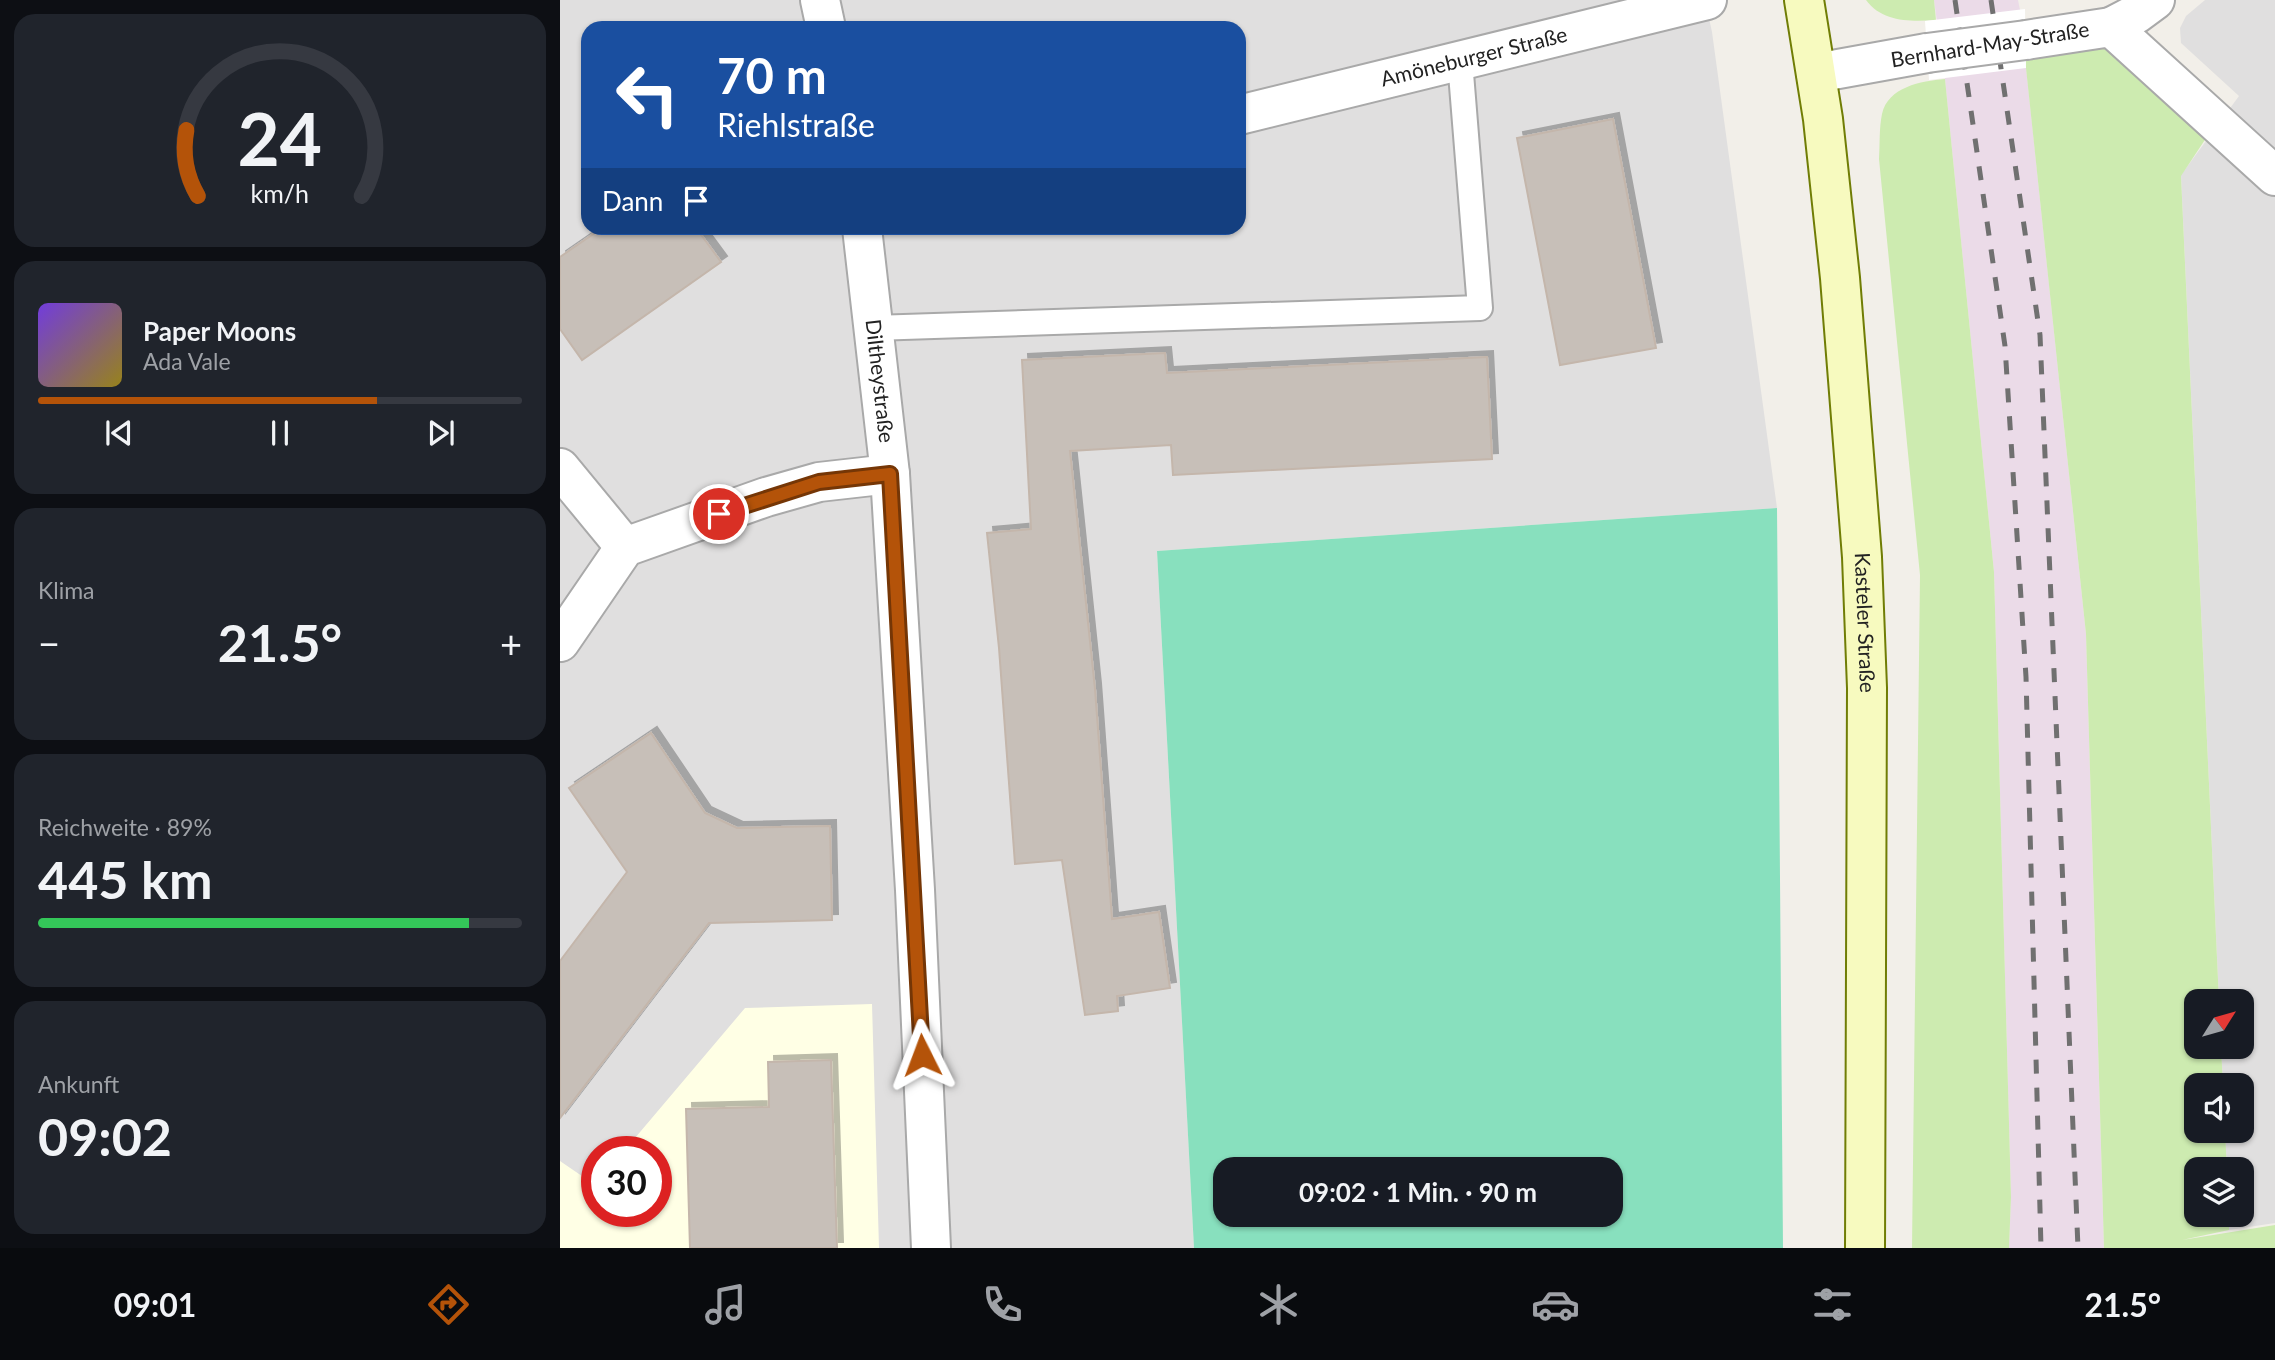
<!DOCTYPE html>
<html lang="de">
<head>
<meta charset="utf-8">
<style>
  :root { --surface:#171b24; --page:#20242c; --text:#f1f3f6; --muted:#9ea1a6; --line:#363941; --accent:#b45309 }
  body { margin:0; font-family:Lato,sans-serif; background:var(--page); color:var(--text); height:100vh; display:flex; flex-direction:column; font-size:26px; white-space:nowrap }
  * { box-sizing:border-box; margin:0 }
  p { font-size:23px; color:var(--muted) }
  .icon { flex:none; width:38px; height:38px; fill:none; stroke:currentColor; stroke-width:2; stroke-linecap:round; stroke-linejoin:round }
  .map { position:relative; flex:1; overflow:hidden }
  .drawer { display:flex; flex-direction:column; gap:14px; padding:14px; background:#0d0f14; width:560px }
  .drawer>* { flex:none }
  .banner { position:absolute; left:21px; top:21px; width:665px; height:214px; border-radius:21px; box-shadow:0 2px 5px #0004; background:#1a4fa0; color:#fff; overflow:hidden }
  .needle { width:46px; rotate:53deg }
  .buttons { position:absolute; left:1624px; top:989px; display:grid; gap:14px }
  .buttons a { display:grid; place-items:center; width:70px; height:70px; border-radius:14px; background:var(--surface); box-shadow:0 2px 5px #0004; font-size:35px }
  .speed { position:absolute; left:21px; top:1136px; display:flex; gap:14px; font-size:35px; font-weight:700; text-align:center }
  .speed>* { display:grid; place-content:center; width:91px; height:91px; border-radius:50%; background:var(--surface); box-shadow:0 2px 5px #0004; line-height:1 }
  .speed .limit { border:10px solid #d22; background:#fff; color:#111 }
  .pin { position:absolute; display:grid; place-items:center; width:60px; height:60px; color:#fff; margin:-30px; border:4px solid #fff; border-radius:50%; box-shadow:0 2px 7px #0007 }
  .me { position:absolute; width:77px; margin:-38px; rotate:357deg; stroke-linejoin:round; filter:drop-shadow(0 0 5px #0008) }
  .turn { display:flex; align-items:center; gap:24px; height:147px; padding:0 21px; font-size:32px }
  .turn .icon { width:91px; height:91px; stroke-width:2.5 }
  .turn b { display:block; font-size:49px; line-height:60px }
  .then { display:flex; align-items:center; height:66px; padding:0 21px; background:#0003; gap:14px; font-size:26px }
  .big { font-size:52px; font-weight:700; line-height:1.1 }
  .drawer .tile { flex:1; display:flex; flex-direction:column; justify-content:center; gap:10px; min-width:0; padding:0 24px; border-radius:21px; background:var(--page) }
  .drawer .dial { align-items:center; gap:0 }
  .dial svg { height:182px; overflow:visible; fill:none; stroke:var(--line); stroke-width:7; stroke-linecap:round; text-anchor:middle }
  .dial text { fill:var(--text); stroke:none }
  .song { display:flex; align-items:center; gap:21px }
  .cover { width:84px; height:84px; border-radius:10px; background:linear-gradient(135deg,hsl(260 70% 55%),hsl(50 70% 35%)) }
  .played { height:7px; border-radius:4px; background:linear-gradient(90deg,var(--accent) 70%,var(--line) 70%) }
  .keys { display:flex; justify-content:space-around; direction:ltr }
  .heat { display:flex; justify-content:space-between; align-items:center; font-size:38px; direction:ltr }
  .charge { height:10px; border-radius:5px; background:linear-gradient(90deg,#34c759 89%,var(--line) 0) }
  .trip { position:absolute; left:653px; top:1157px; width:410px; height:70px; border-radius:21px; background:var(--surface); box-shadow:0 2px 5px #0004; font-weight:700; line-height:70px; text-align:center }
  .tabs { display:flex; height:112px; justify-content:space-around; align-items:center; background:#090b0e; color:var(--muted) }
  .tabs .icon { width:49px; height:49px }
  .tabs .selected { color:var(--accent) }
  .tabs b { font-size:32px; color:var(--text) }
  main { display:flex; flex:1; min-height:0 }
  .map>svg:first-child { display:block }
  .residential { fill:#e0dfdf; fill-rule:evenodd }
  .industrial { fill:#ebdbe8 }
  .education { fill:#ffffe5 }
  .grass { fill:#cdebb0 }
  .pitch { fill:#88e0be; fill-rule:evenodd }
  .pier { fill:#fff }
  .building { fill:#c7bfb8; stroke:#c4b6ab; stroke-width:2; filter:url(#shadow) }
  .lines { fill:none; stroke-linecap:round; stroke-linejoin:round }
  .service-casing { stroke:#a9a9a9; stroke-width:28 }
  .minor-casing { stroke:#a9a9a9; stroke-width:42 }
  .secondary-casing { stroke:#707d05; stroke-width:42 }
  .service { stroke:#fff; stroke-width:24 }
  .minor { stroke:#fff; stroke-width:38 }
  .secondary { stroke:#f7fabf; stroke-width:38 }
  .rail { stroke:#707070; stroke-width:5; stroke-dasharray:14 14; stroke-linecap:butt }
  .minor-bridge-casing { stroke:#a9a9a9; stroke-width:42; stroke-linecap:butt }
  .minor-bridge { stroke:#fff; stroke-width:38 }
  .route-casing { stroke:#753606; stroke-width:18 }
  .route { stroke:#b45309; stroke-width:12 }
  .labels { text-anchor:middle; stroke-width:5; stroke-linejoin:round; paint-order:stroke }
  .street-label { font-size:21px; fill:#222; stroke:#fff }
</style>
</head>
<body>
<main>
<section class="drawer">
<div class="tile dial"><svg viewBox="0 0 100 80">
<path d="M14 69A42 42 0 1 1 86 69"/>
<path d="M14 69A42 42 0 0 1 9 40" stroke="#b45309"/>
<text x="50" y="56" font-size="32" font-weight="700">24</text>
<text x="50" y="72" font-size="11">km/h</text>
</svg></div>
<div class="tile">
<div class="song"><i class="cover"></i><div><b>Paper Moons</b><p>Ada Vale</p></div></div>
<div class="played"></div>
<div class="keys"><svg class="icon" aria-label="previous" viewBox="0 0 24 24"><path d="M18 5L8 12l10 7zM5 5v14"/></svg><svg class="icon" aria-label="pause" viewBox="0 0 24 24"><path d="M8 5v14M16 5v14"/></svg><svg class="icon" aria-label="next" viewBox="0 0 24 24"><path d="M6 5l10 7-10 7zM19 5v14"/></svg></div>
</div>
<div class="tile"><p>Klima</p>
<div class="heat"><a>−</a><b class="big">21.5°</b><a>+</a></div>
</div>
<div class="tile"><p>Reichweite · 89%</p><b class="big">445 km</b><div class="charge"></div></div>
<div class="tile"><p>Ankunft</p><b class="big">09:02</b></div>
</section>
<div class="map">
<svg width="1715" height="1248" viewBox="0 0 1715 1248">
  <defs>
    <filter id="shadow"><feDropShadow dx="6" dy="-6" stdDeviation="0" flood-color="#0004"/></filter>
  </defs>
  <rect width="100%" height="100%" fill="#f2efe9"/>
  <!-- residential -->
  <path class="residential" d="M 0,0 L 1145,0 L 1152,32 L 1217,508 L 597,551 L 634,1248 L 0,1248 ZM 28,28 L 679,28 L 679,228 L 28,228 ZM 37,1152 L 96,1152 L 96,1211 L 37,1211 Z
    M 1645,0 L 1715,0 L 1715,1223 L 1669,1230 L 1669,1215 L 1682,1214 L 1682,1169 L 1667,1169 L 1665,1131 L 1682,1130 L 1682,1085 L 1663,1085 L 1661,1047 L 1682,1046 L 1682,1001 L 1659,1001 L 1621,175 L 1679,96 L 1621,43 L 1620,28 L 1626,16 Z"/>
  <!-- industrial -->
  <path class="industrial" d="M 1374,0 L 1458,0 L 1460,10 L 1526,634 L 1544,1248 L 1449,1248 L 1451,1197 L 1434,572 L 1385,79 Z"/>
  <!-- education -->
  <path class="education" d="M 312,1004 L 319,1248 L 0,1248 L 0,1161 L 35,1185 L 37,1184 L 37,1211 L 96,1211 L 96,1152 L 64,1151 L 185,1008 Z"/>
  <!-- grass -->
  <path class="grass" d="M 1306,0 L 1374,0 L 1376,20 C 1351,22 1322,22 1306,0 Z
    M 1551,27 L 1656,123 L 1621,176 L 1659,1001 L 1636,1001 L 1636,1046 L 1661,1047 L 1663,1085 L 1636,1085 L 1636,1130 L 1665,1131 L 1667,1169 L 1636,1169 L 1636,1214 L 1669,1215 L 1669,1230 L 1622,1240 L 1715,1225 L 1715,1248 L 1544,1248 L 1526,634 L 1466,68 L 1466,40 Z
    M 1385,79 L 1434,572 L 1451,1197 L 1449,1248 L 1352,1248 L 1360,575 L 1319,159 C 1320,145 1319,128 1322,114 C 1328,87 1361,81 1385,79 Z"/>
  <!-- pitch -->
  <path class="pitch" d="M 1217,508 L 1223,1248 L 634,1248 L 597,551 ZM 665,1169 L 1050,1169 L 1050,1214 L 665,1214 Z"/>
  <!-- pier -->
  <path class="pier" d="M 1465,9 L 1466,68 L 1369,80 L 1365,21 Z"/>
  <!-- building -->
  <path class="building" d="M 1053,119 L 1096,348 L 1000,365 L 957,138 Z
    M 42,228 L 136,228 L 161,262 L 22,360 L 0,329 L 0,257 Z
    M 605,353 L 607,373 L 927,357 L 932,459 L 613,475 L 611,445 L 510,451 L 535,689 L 552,919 L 599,912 L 610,988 L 557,996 L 558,1011 L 525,1015 L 502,860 L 455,864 L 439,648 L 427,533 L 471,529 L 462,360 Z
    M 91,733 L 145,813 L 177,828 L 270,826 L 272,920 L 149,923 L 0,1118 L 0,961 L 67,872 L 9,788 Z
    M 271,1060 L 277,1248 L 130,1248 L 126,1109 L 209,1107 L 208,1062 Z"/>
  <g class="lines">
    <defs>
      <path id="service" d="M 313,328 L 920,308 L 900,61"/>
      <g id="minor">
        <path d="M 260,0 L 266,28"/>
        <path d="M 1551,27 L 1576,14 L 1595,0"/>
        <path d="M 1466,40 L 1551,27 L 1715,176"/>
        <path d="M 1256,73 L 1367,53"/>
        <path id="s1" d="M 679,115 L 1147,0"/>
        <path id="s2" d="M 302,228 L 330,474 L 355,890 L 371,1248"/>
        <path d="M 0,468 L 65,547"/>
        <path d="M 0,642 L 65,547 L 206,497 L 259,482 L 330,474"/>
      </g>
      <g id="secondary">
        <path id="s3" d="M 1244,0 L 1263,119 L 1280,278 L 1302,557 L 1307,688 L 1305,1248"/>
      </g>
    </defs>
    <!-- service casing -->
    <use href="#service" class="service-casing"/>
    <!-- minor casing -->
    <use href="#minor" class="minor-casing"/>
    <!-- secondary casing -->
    <use href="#secondary" class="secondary-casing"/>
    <!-- service -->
    <use href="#service" class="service"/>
    <!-- minor -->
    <use href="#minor" class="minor"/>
    <!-- secondary -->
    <use href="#secondary" class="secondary"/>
    <!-- rail -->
    <path class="rail" d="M 1395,0 L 1445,346 L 1466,677 L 1481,1248
      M 1431,0 L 1480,335 L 1518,1248"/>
    <defs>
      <path id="minor-bridge" d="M 1367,53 L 1466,40"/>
    </defs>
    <!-- minor-bridge casing -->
    <use href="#minor-bridge" class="minor-bridge-casing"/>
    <!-- minor-bridge -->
    <use href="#minor-bridge" class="minor-bridge"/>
  </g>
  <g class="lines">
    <defs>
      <path id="route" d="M 159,514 L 259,482 L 330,474 L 362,1055"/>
    </defs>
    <!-- route casing -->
    <use href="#route" class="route-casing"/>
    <!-- route -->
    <use href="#route" class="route"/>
  </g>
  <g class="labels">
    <!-- street labels -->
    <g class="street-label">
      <text transform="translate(1430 45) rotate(-9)" y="7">Bernhard-May-Straße</text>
      <text dy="7" stroke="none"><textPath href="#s1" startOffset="242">Amöneburger Straße</textPath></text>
      <text dy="7" stroke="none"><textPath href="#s2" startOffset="154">Diltheystraße</textPath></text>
      <text dy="7" stroke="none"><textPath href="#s3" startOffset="626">Kasteler Straße</textPath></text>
    </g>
  </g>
</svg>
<div class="buttons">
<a><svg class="needle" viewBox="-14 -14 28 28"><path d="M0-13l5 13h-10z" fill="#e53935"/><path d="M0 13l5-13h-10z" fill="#9ea1a6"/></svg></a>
<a><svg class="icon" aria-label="sound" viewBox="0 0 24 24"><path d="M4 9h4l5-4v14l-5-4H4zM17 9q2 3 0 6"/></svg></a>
<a><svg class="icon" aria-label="layers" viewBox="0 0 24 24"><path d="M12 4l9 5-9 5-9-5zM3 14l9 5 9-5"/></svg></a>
</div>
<div class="speed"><div class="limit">30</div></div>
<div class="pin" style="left:159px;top:514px;background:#d93025"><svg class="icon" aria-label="arrive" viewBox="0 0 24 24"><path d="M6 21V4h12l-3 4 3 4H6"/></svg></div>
<svg class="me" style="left:362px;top:1055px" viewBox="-20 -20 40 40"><path d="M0-17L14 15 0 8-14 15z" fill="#b45309" stroke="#fff" stroke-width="4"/></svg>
<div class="trip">09:02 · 1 Min. · 90 m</div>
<div class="banner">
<div class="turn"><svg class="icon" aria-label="left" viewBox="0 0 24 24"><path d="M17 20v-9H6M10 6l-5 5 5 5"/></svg><div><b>70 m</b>Riehlstraße</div></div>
<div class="then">Dann<svg class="icon" aria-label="arrive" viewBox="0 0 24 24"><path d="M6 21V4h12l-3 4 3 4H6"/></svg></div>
</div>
</div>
</main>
<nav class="tabs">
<b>09:01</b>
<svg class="icon selected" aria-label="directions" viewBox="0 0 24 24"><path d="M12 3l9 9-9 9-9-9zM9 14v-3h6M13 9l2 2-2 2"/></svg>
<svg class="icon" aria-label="music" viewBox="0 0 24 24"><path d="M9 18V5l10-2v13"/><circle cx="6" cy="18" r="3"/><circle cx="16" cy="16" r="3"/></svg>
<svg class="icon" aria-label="phone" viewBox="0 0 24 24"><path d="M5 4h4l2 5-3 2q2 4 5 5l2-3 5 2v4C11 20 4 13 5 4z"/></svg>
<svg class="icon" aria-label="climate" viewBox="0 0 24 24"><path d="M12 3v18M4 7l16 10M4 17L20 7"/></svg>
<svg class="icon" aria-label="car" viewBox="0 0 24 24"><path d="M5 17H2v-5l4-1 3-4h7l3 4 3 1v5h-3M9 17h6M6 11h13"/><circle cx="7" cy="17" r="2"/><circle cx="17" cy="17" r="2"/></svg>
<svg class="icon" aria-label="filters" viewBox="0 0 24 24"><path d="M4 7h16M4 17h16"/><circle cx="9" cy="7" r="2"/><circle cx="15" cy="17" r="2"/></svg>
<b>21.5°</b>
</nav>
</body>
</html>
